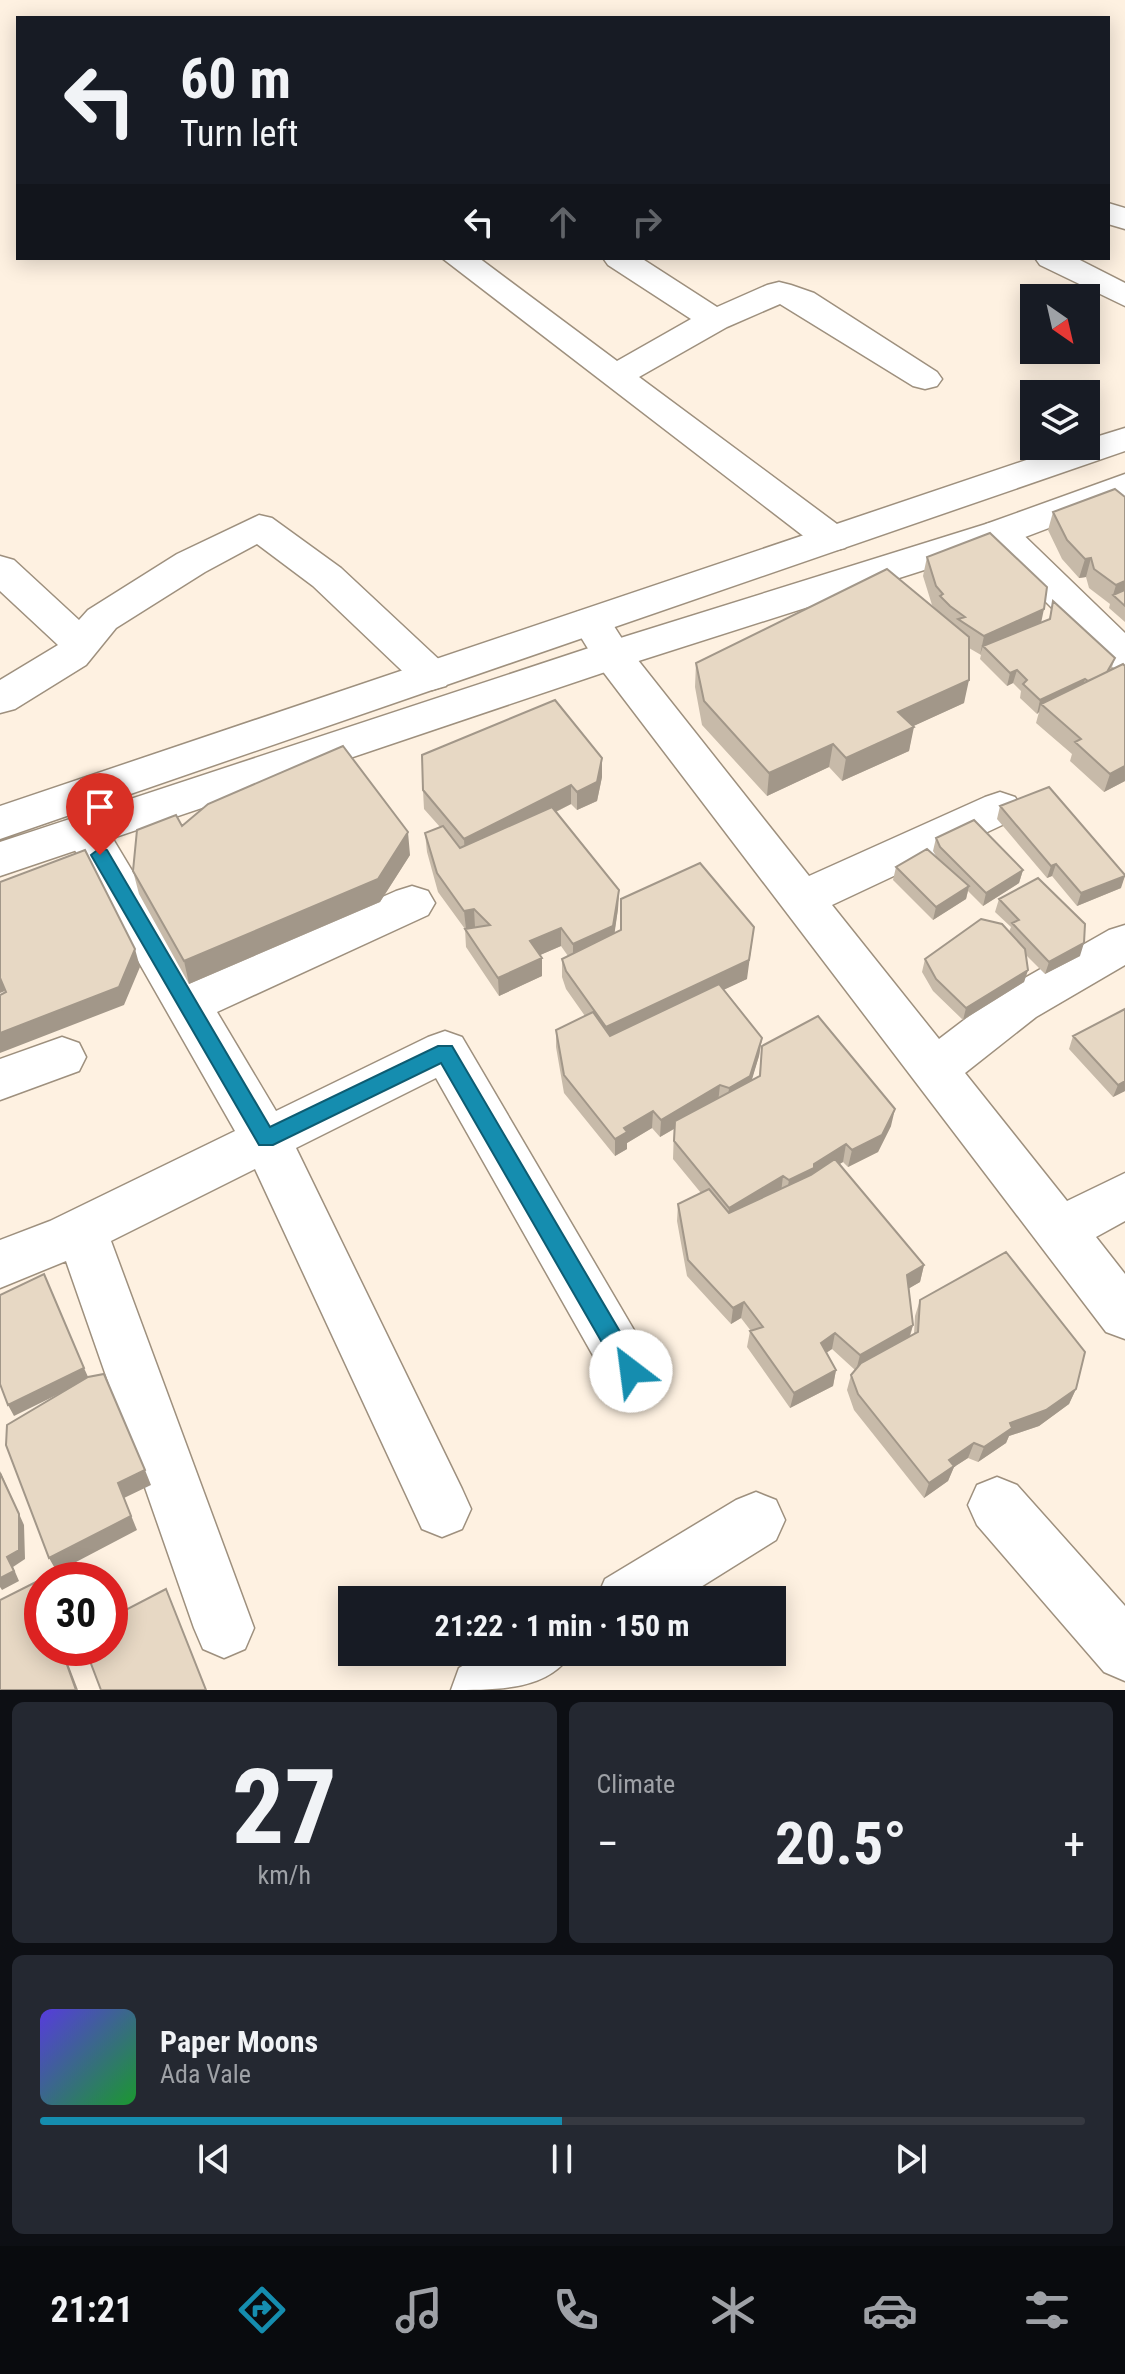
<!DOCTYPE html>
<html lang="en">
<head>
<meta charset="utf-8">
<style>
  :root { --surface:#171b24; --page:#242831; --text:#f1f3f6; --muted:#9ea1a6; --line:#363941; --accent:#158daf }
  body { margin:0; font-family:"Roboto Condensed",sans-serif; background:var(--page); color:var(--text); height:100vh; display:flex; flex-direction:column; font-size:30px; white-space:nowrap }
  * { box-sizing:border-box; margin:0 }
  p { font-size:26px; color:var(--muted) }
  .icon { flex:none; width:44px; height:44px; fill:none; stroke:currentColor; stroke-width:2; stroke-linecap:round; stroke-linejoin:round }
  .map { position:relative; height:1690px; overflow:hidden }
  .drawer { display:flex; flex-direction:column; gap:12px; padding:12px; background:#0d0f14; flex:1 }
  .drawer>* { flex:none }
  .hud { position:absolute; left:16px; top:16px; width:1094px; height:244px; border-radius:0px; box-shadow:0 4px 20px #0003; background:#171b24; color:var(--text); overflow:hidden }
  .needle { width:52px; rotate:146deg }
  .fabs { position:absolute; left:1020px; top:284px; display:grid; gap:16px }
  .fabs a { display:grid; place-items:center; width:80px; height:80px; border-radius:0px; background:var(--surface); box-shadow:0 4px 20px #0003; font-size:40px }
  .speed { position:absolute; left:24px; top:1562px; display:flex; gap:16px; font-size:40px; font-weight:700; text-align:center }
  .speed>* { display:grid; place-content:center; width:104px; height:104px; border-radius:50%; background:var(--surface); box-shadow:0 4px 20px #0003; line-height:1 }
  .speed .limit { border:12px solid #d22; background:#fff; color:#111 }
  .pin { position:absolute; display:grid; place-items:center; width:68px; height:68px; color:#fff; margin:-82px -34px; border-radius:50% 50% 50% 0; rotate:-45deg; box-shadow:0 0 8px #0007 }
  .pin .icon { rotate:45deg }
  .me { position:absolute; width:88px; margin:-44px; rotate:330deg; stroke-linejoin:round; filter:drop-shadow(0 0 6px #0008) }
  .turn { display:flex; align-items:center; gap:28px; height:168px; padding:0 32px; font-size:36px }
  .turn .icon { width:104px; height:104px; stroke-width:2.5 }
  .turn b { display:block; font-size:56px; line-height:68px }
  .lanes { display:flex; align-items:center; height:76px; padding:0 32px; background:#0003; justify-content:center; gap:40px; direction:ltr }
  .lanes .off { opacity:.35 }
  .big { font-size:60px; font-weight:700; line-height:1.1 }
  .drawer .widget { flex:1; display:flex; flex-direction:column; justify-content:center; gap:12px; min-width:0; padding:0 28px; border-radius:12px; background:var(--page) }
  .drawer .dial { align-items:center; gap:0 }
  .dial b { font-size:104px; line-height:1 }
  .song { display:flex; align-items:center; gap:24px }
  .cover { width:96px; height:96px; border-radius:12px; background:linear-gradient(135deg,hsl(250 70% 55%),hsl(130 70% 35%)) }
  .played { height:8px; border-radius:4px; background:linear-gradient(90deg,var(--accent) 50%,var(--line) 50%) }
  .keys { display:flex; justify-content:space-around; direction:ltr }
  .heat { display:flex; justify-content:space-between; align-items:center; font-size:44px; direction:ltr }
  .drawer .tiles { flex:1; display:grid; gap:12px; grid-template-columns:1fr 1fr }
  .widget:last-child { grid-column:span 2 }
  .trip { position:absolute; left:338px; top:1586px; width:448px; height:80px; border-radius:0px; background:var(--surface); box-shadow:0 4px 20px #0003; font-weight:700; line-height:80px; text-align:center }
  .tab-bar { display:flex; height:128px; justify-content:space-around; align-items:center; background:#090b0e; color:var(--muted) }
  .tab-bar .icon { width:56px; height:56px }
  .tab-bar .on { color:var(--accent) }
  .tab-bar b { font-size:36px; color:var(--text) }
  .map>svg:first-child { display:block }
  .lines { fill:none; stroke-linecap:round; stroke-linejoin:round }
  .street-casing { stroke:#9e907e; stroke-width:3 }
  .secondary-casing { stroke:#9e907e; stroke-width:3 }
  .street { fill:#fff; fill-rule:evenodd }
  .secondary { fill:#fff; fill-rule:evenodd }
  .wall { fill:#c7baa9 }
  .shaded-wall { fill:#a29789 }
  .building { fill:#e7d8c4; stroke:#a29789; stroke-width:2 }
  .route { fill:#158daf; stroke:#0e5c72; stroke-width:2 }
</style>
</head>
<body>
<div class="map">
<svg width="1125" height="1690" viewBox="0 0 1125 1690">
  <rect width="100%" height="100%" fill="#fef1e1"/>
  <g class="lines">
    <defs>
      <path id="street" d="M 1108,203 L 1125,208 L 1125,229 L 1108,224 Z
        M 442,258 L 479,258 L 617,361 L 691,319 L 608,265 L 603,258 L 641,258 L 717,307 L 767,285 L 779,282 L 791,285 L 814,293 L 937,372 L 942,379 L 937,386 L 925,389 L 913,386 L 780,304 L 727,327 L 639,377 L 845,530 L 851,539 L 845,548 L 832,551 L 819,548 Z
        M 1035,258 L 1076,258 L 1125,283 L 1125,306 L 1040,265 Z
        M 259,515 L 272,518 L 341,568 L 446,666 L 452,676 L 446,686 L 432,690 L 418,686 L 313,586 L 257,544 L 205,572 L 116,628 L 86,665 L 15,709 L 0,713 L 0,680 L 58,645 L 0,591 L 0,556 L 14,560 L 79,620 L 88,610 L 177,554 Z
        M 999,521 L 1012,524 L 1125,633 L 1125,671 L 1111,667 L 986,542 L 980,533 L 986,524 Z
        M 591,608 L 605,612 L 626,645 L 809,876 L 985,797 L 1000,792 L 1015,797 L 1022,808 L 1015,819 L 832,905 L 939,1039 L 1002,991 L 1109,930 L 1125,925 L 1125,965 L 1036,1017 L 965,1073 L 1067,1201 L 1125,1173 L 1125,1221 L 1096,1237 L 1125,1274 L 1125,1339 L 1106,1332 L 598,665 L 571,621 L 577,612 Z
        M 86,815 L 101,819 L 197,979 L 396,891 L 412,886 L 428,891 L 435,903 L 428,915 L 217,1012 L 276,1111 L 428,1037 L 445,1031 L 462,1037 L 658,1371 L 650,1389 L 631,1396 L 612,1389 L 436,1078 L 296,1148 L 462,1489 L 471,1509 L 462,1529 L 442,1537 L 422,1529 L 255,1169 L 111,1241 L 254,1628 L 245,1649 L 224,1658 L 203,1649 L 194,1628 L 66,1261 L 0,1288 L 0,1240 L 50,1221 L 235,1131 L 64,831 L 71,819 Z
        M 62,1037 L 79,1043 L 86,1057 L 79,1071 L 0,1100 L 0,1059 Z
        M 997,1477 L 1017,1485 L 1125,1606 L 1125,1681 L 1104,1672 L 977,1525 L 968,1505 L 977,1485 Z
        M 756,1492 L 776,1500 L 785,1520 L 776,1540 L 680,1600 L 596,1600 L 605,1579 L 736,1500 Z
        M 486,1652 L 572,1652 C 550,1690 499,1690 451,1690 L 459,1668 Z"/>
      <path id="secondary" d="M 1125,428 L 1125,451 L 0,839 L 0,806 L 1068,446 L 1086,446 L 1086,440 Z
        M 1125,474 L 1125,499 L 1012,542 L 626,665 L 0,876 L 0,842 L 598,645 L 986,524 Z"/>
    </defs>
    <!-- street casing -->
    <use href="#street" class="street-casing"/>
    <!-- secondary casing -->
    <use href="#secondary" class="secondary-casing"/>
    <!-- street -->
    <use href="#street" class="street"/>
    <!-- secondary -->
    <use href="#secondary" class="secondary"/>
  </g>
  <!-- wall -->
  <path class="wall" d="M 1125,497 L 1125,622 L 1109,608 L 1110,604 L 1089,588 L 1086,577 L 1079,578 L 1062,559 L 1048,530 L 1053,512 Z
    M 927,557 L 1041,623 L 1049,620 L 1053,601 L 1115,658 L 1111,670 L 1125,781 L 1104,792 L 1070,761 L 1072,754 L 1036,723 L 1039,712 L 1037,714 L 1020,698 L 1021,691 L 1013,683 L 1007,686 L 980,659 L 981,655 L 969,648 L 964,703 L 913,726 L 909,751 L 842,781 L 829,767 L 767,796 L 702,725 L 695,687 L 696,663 L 938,611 L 932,605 L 923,576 Z
    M 602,758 L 602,777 L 597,801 L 577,810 L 571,804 L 556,812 L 619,890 L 618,909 L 614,934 L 747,979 L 724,989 L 762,1038 L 759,1056 L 751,1081 L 759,1077 L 762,1046 L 891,1126 L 878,1152 L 848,1167 L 843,1162 L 839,1164 L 924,1265 L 920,1282 L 909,1288 L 913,1325 L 910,1337 L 914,1334 L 915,1316 L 920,1300 L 1076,1389 L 1069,1404 L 1039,1426 L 1009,1436 L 1006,1443 L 978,1462 L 968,1458 L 954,1467 L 948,1481 L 924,1498 L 854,1410 L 847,1390 L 851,1375 L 855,1370 L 832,1349 L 826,1353 L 836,1370 L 833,1386 L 790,1408 L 747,1347 L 750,1331 L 751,1331 L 741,1318 L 731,1324 L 687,1276 L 677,1221 L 678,1204 L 701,1193 L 673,1159 L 674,1129 L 660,1137 L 652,1128 L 627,1143 L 627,1149 L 615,1156 L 564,1093 L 556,1047 L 556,1030 L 585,1016 L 566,989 L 562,977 L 562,959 L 568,956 L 561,946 L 540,955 L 542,958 L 542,976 L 499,996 L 466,947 L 465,929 L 438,892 L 427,852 L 425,833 L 440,827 L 424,809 L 423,790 Z
    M 1000,806 L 1121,888 L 1077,906 L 1052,876 L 1047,878 L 997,819 Z
    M 182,826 L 410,855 L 380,902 L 189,984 L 139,894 L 133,871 Z
    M 936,838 L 1023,870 L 1019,883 L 983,906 L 968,891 L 966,899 L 933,920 L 893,880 L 896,867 L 936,856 L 933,851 Z
    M 999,899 L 1080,956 L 1045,974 L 1025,954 L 1028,970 L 1024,982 L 963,1020 L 933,991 L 922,972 L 925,959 L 1009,932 L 1011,927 L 995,912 Z
    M 1073,1036 L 1125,1091 L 1113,1097 L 1069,1049 Z"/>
  <!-- shaded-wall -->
  <path class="shaded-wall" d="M 1091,558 L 1086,577 L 1079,578 L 1085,559 Z
    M 1125,581 L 1125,597 L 1113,595 L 1116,585 Z
    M 1044,609 L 1040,628 L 983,646 L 980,655 L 984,636 Z
    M 1017,670 L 1013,683 L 1007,686 L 1010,673 Z
    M 1085,679 L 1081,692 L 1041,704 L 1039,712 L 1037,714 L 1040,700 Z
    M 969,680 L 964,703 L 894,735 L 898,712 Z
    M 914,727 L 909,751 L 842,781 L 846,758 Z
    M 833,744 L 829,767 L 767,796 L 769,773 Z
    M 602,758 L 602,777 L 597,801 L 577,810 L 577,792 Z
    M 1125,766 L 1125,781 L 1104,792 L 1110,774 Z
    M 571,785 L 571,804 L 465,857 L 464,839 Z
    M 408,832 L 410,855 L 380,902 L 189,984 L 184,961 Z
    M 1056,864 L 1052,876 L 1047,878 L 1051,866 Z
    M 1023,870 L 1019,883 L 983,906 L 986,893 Z
    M 1125,876 L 1121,888 L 1077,906 L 1081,893 Z
    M 969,886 L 966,899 L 933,920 L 936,907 Z
    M 619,890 L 618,909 L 613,944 L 573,962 L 573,944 Z
    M 474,909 L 475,927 L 466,929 L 464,911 Z
    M 754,927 L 747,979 L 606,1045 L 606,1027 Z
    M 561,928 L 561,946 L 531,959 L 530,941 Z
    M 1084,943 L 1080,956 L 1045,974 L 1049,962 Z
    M 135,949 L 140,967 L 124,1005 L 0,1053 L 0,1033 Z
    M 542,958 L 542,976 L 499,996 L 498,978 Z
    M 1028,970 L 1024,982 L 963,1020 L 966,1008 Z
    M 0,978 L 5,991 L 0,993 Z
    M 762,1038 L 759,1056 L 748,1093 L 727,1106 L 729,1088 Z
    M 1125,1081 L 1125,1091 L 1113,1097 L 1118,1085 Z
    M 720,1085 L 718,1103 L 660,1137 L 661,1120 Z
    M 895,1109 L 891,1126 L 878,1152 L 848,1167 L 852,1150 Z
    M 653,1111 L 652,1128 L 627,1143 L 627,1149 L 615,1156 L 615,1139 L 624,1128 Z
    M 846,1144 L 843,1162 L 786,1197 L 789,1180 Z
    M 783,1176 L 781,1193 L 727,1225 L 729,1208 Z
    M 924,1265 L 920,1282 L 903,1292 L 907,1275 Z
    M 744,1302 L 741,1318 L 731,1324 L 733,1308 Z
    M 913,1325 L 908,1341 L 856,1371 L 860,1355 Z
    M 835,1333 L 832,1349 L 817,1359 L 821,1343 Z
    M 84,1368 L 89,1379 L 14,1416 L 8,1405 Z
    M 836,1370 L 833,1386 L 790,1408 L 794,1393 Z
    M 1076,1389 L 1069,1404 L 1039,1426 L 1009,1436 L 1006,1443 L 978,1462 L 984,1447 L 1010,1423 Z
    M 974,1443 L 968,1458 L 954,1467 L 948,1481 L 924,1498 L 929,1483 L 949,1460 Z
    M 145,1470 L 151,1485 L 124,1498 L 137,1530 L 57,1572 L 49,1558 L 118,1483 Z
    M 0,1471 L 24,1525 L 25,1559 L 13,1567 L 19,1581 L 2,1590 L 0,1587 L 0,1578 L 7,1557 Z
    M 61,1648 L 62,1648 L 78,1690 L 76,1690 Z"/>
  <!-- building -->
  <path class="building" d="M 1115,489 L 1125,497 L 1125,581 L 1116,585 L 1094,569 L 1091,558 L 1085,559 L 1067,540 L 1053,512 Z
    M 990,533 L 1047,587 L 1044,609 L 984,636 L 958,619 L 965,617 L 950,606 L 940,596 L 943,594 L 936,586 L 927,557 Z
    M 887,569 L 969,637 L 969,680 L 898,712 L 914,727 L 846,758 L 833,744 L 769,773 L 704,701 L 696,663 Z
    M 1125,590 L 1125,606 L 1113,595 Z
    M 1053,601 L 1115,658 L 1107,672 L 1088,681 L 1085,679 L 1040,700 L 1023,684 L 1027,680 L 1017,670 L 1010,673 L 983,646 L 1050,619 Z
    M 1123,664 L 1125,666 L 1125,766 L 1110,774 L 1075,742 L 1081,739 L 1041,704 Z
    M 555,700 L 602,758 L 597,782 L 577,792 L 571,785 L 464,839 L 423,790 L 422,755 Z
    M 343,746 L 408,832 L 378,879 L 184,961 L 133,871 L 137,830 L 176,815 L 182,826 L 208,804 Z
    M 1049,787 L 1125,875 L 1125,876 L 1081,893 L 1056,864 L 1051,866 L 1000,806 Z
    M 552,807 L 619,890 L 613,926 L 573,944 L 561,928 L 530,941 L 542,958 L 498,978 L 465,929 L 490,925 L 474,909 L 464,911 L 437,873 L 425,833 L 443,826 L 460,848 Z
    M 974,820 L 1023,870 L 986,893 L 940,847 L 936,838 Z
    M 927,849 L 969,886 L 936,907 L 896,867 Z
    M 85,850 L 135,949 L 119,987 L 0,1033 L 0,995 L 6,992 L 0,978 L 0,882 Z
    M 700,863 L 754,927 L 749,960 L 606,1027 L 566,971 L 562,959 L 621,930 L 621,899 Z
    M 1038,878 L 1085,924 L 1084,943 L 1049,962 L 1012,923 L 1019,920 L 999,899 Z
    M 981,919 L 1002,924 L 1025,949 L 1028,970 L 966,1008 L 936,979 L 925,959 Z
    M 719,984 L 762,1038 L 750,1076 L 729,1088 L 720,1085 L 661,1120 L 653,1111 L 624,1128 L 627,1132 L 615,1139 L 564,1075 L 556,1030 L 593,1012 L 610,1036 Z
    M 1125,1009 L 1125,1081 L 1118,1085 L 1073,1036 Z
    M 818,1016 L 895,1109 L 882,1135 L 852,1150 L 846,1144 L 814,1164 L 814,1168 L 789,1180 L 783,1176 L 729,1208 L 674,1141 L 675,1121 L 760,1076 L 762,1046 Z
    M 835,1159 L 924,1265 L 907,1275 L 913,1325 L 860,1355 L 835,1333 L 821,1343 L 836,1370 L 794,1393 L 750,1331 L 763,1327 L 744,1302 L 733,1308 L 688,1260 L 678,1204 L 709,1189 L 729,1213 L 811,1175 Z
    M 1006,1252 L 1085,1352 L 1076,1389 L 1046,1410 L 1010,1423 L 1012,1428 L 984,1447 L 974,1443 L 949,1460 L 954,1466 L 929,1483 L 858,1394 L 851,1375 L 861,1363 L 918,1332 L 920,1300 Z
    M 44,1274 L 84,1368 L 8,1405 L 0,1384 L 0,1295 Z
    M 104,1374 L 145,1470 L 118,1483 L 131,1516 L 49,1558 L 6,1445 L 7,1425 L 88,1377 Z
    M 0,1473 L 19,1514 L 19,1550 L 7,1557 L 14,1571 L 0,1578 Z
    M 36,1582 L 42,1598 L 42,1648 L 61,1648 L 76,1690 L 0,1690 L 0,1600 Z
    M 166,1589 L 206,1690 L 101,1690 L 85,1648 L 110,1648 L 110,1618 Z"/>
  <!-- route -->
  <path class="route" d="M 100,848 L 107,850 L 270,1127 L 438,1046 L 452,1046 L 639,1364 L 642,1371 L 639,1379 L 631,1382 L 623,1379 L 441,1063 L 273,1145 L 259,1145 L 91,855 Z"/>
</svg>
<div class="fabs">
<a><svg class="needle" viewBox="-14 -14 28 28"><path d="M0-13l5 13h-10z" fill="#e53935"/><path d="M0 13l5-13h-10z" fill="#9ea1a6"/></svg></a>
<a><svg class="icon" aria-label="layers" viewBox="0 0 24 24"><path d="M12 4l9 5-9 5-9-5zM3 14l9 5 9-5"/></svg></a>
</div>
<div class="speed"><div class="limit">30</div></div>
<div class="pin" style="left:100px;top:855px;background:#d93025"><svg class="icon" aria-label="arrive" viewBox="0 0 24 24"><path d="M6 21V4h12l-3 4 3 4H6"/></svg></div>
<svg class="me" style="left:631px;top:1371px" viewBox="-20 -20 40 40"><circle r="19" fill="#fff"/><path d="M0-13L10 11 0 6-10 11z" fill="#158daf"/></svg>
<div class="trip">21:22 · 1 min · 150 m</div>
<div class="hud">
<div class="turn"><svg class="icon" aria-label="left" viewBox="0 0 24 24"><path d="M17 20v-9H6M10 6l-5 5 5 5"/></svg><div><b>60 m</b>Turn left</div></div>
<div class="lanes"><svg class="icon" aria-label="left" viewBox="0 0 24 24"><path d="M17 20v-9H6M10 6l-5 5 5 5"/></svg><svg class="icon off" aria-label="ahead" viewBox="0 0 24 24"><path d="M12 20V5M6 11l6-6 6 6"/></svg><svg class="icon off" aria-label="right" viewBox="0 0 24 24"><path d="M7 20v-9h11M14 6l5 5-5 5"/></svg></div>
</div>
</div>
<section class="drawer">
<div class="tiles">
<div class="widget dial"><b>27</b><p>km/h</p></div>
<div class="widget"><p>Climate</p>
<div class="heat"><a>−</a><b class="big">20.5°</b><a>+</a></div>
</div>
<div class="widget">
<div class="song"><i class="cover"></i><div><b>Paper Moons</b><p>Ada Vale</p></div></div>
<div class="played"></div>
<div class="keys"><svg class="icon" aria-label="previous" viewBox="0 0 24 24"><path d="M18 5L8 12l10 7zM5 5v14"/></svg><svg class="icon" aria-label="pause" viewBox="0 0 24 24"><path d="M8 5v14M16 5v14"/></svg><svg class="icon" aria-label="next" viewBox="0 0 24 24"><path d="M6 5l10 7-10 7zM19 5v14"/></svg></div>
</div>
</div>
</section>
<nav class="tab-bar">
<b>21:21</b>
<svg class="icon on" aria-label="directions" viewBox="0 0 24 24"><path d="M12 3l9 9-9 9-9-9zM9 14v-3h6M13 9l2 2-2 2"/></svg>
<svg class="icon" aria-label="music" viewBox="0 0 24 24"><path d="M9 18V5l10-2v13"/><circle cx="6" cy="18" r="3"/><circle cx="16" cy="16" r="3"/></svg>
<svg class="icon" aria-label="phone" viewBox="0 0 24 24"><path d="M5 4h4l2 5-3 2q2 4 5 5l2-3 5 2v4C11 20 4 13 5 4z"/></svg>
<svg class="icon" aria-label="climate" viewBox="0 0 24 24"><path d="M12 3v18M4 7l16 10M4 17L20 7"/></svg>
<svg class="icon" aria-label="car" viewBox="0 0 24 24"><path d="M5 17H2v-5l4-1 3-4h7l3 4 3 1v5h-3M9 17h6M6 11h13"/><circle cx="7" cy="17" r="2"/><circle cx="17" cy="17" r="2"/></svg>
<svg class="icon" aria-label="filters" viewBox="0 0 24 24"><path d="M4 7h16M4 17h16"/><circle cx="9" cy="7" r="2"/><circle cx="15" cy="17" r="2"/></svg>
</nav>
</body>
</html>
